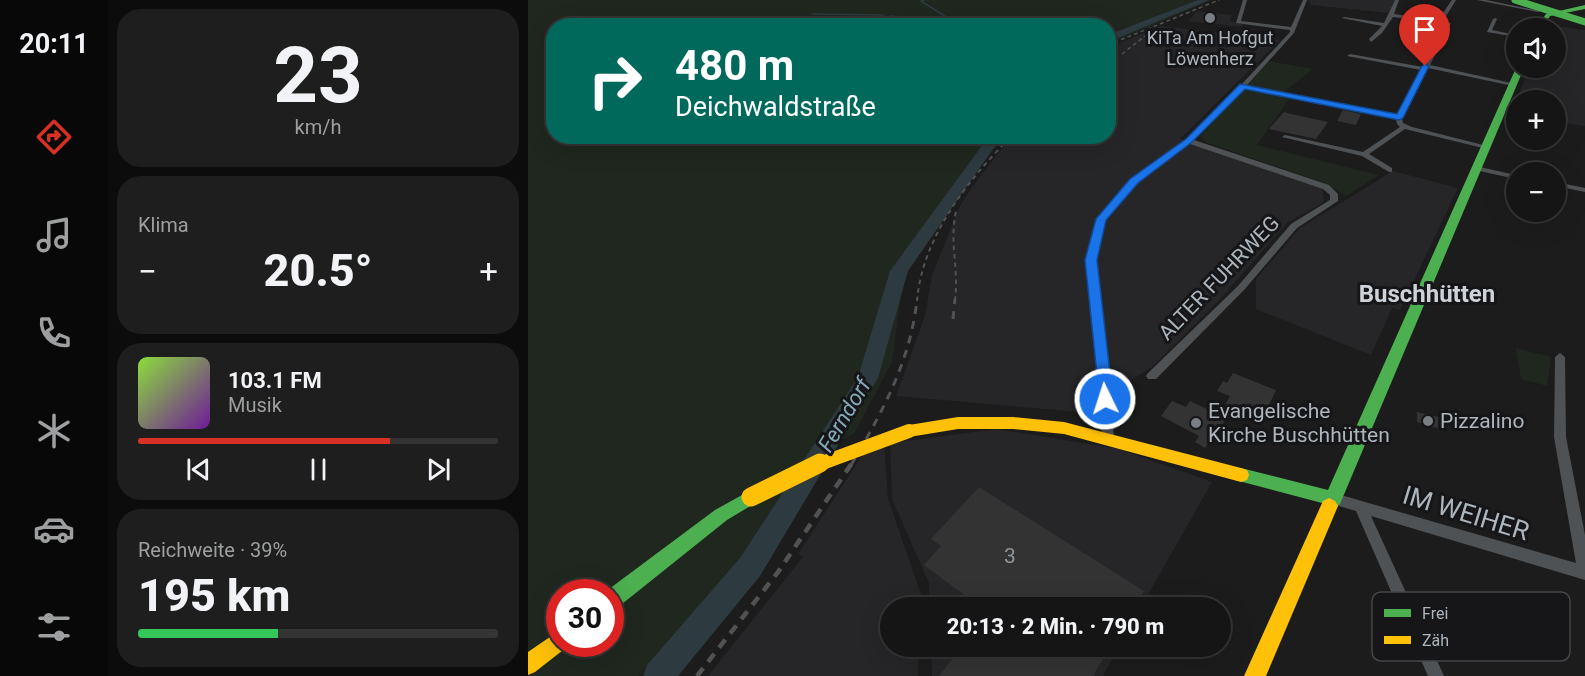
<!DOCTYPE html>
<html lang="de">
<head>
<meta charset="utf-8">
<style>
  :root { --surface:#151515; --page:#1e1e1e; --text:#f1f3f6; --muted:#9d9fa0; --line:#343434; --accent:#d93025 }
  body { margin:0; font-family:Roboto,sans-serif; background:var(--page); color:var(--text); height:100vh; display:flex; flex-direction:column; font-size:22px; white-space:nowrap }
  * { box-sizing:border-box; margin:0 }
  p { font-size:20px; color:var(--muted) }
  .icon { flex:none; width:33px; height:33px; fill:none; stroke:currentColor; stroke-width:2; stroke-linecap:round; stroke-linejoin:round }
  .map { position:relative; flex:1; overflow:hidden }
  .sheet { display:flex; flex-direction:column; gap:9px; padding:9px; background:#0c0c0c; width:420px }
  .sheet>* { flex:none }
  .top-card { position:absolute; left:18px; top:18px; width:570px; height:126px; border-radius:24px; box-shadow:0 6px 24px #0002,0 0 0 2px var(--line); background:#00695c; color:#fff; overflow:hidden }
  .fabs { position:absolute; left:978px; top:18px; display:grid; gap:12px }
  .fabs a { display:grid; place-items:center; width:60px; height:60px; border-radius:50%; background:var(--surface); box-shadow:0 6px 24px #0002,0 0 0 2px var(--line); font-size:30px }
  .speed { position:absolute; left:18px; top:579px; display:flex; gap:12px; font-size:30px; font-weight:700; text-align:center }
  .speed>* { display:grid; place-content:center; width:78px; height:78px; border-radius:50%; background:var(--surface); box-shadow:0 6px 24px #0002,0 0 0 2px var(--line); line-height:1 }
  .speed .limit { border:9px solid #d22; background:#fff; color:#111 }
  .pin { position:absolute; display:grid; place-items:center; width:51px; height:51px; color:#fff; margin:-62px -26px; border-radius:50% 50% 50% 0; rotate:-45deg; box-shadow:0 0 6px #0007 }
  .pin .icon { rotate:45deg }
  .me { position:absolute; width:66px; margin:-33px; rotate:356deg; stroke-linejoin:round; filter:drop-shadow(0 0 4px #0008) }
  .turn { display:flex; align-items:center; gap:21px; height:126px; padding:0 30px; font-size:27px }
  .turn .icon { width:78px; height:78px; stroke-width:2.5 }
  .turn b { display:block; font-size:42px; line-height:51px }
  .big { font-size:45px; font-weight:800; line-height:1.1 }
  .sheet .card { flex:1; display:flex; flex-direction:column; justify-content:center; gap:9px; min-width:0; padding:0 21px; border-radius:24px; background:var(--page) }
  .sheet .dial { align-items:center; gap:0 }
  .dial b { font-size:78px; line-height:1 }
  .song { display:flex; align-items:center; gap:18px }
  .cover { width:72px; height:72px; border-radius:9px; background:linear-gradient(135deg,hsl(90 70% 55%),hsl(280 70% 35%)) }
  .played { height:6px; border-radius:3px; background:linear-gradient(90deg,var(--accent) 70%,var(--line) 70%) }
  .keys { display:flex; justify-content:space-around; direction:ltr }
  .heat { display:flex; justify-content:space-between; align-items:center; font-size:33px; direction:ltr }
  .charge { height:9px; border-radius:4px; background:linear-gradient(90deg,#34c759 39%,var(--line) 0) }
  .trip { position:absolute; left:352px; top:597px; width:351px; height:60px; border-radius:30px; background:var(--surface); box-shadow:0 6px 24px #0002,0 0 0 2px var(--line); font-weight:800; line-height:60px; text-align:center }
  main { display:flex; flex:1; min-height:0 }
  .menu { display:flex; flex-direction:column; width:108px; justify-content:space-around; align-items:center; background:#080808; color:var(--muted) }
  .menu .icon { width:42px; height:42px }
  .menu .selected { color:var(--accent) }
  .menu b { font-size:27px; color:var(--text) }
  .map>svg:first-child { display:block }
  .built { fill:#262629 }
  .green { fill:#1f271f; fill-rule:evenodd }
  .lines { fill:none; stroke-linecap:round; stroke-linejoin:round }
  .stream { stroke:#2d3a3f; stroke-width:1.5 }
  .river { fill:#2d3a3f; fill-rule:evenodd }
  .building { fill:#333334 }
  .street { fill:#4f5255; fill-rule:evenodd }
  .fast { fill:#4caf50; fill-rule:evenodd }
  .slow { fill:#ffc107; fill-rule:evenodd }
  .rail-far3 { stroke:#505254; stroke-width:1.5; stroke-dasharray:4 3; stroke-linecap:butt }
  .rail-far2 { stroke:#505254; stroke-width:2; stroke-dasharray:4.5 4; stroke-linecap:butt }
  .rail-far1 { stroke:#505254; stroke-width:3; stroke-dasharray:8 7; stroke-linecap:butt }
  .rail { stroke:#505254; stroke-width:4.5; stroke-dasharray:10 8; stroke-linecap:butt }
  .fast-bridge { stroke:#4caf50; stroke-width:7 }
  .slow-bridge-far1 { stroke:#ffc107; stroke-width:14 }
  .slow-bridge { stroke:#ffc107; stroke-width:19 }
  .route { fill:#1a73e8; stroke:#114b97; stroke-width:1.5 }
  .poi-dot { fill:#7a7f85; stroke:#161618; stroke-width:2 }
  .labels { text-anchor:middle; stroke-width:6; stroke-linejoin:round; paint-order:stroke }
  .far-poi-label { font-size:18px; fill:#adb5bd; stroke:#161618 }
  .street-label { font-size:21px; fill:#adb5bd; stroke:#161618 }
  .poi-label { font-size:21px; fill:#adb5bd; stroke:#161618; text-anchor:start }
  .near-number-label { font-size:21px; fill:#8e949b }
  .water-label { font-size:22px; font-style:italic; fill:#83a9b9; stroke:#161618 }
  .quarter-label { font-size:24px; font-weight:bold; fill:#ced3d9; stroke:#161618 }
  .near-street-label { font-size:26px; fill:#adb5bd; stroke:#161618 }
  .key { fill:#161618; stroke:#43464a; stroke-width:1.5 }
  .key-label { font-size:16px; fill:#adb5bd }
</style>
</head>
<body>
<main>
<nav class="menu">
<b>20:11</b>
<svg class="icon selected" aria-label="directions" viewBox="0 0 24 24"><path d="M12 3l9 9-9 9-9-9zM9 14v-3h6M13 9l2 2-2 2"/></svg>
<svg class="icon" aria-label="music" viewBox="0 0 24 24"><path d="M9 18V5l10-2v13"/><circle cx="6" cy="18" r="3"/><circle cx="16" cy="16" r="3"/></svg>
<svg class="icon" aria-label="phone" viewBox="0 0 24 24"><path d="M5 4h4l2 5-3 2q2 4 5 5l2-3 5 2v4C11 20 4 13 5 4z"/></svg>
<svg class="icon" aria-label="climate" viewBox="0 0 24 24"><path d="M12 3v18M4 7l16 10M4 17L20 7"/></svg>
<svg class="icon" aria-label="car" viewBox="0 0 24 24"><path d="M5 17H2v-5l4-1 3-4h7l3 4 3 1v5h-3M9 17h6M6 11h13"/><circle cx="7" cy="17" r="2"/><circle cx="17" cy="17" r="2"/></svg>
<svg class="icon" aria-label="filters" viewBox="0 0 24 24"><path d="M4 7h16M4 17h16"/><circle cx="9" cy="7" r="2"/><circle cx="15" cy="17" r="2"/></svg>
</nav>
<section class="sheet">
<div class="card dial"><b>23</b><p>km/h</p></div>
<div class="card"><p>Klima</p>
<div class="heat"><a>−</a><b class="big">20.5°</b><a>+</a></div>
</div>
<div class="card">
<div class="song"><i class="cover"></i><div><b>103.1 FM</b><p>Musik</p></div></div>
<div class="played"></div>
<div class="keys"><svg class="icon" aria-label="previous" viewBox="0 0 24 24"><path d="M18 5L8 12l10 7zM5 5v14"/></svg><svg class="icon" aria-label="pause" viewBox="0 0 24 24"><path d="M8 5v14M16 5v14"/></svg><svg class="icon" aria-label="next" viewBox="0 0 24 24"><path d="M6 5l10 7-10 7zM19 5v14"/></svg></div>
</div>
<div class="card"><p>Reichweite · 39%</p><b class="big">195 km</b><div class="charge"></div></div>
</section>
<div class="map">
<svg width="1057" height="676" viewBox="0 0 1057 676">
  <rect width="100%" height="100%" fill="#1c1c1c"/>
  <!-- built -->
  <path class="built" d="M 781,0 L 867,0 L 860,13 L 783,5 Z
    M 669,11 L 704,15 L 702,21 L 715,24 L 714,27 L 660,21 Z
    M 1020,25 L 1057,30 L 1057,126 L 1038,123 L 1036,116 L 1028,114 L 1028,100 L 988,100 L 988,106 L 986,105 L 1002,68 L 1028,68 L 1028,28 L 1018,28 Z
    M 634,26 L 752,40 L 652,139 L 794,188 L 796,202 L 760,222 L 694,297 L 624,367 L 552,412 L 368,396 L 397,316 L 404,275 L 432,206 L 442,190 L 474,148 L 489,137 L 580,136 L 581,47 Z
    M 865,171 L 930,188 L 872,310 L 864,308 L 843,355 L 728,309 L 728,279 L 772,228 Z
    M 469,429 L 591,449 L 684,482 L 613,607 L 402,607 L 401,583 L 364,499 L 362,443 Z
    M 356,445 L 360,499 L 393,594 L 392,607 L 363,608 L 363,646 L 391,647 L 390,676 L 180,676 L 275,557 L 270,554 L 337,451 Z
    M 403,647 L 591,647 L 575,676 L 404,676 Z"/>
  <!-- green -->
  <path class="green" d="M 0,0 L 684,0 L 581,44 L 580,26 L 26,26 L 26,136 L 475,137 L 377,269 L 364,362 L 326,434 L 290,450 L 210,568 L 111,676 L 0,676 ZM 32,592 L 82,592 L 82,644 L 32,644 Z
    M 740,61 L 785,69 L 756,92 L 764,95 L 729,145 L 851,175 L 818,196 L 797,183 L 680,143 L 672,137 Z
    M 988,348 L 1023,357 L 1019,386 L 993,379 Z"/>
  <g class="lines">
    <!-- stream -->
    <path class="stream" d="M 396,0 L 393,1 L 423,20 L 451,26
      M 284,14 L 356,15
      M 363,16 L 393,19 L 418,17"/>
    <!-- river -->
    <path class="river" d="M 670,0 L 681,0 L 580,42 L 580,35 Z
      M 461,136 L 474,136 L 380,271 L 350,378 L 232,576 L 150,676 L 115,676 L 119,665 L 212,558 L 330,377 L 362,271 Z"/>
  </g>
  <!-- building -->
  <path class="building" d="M 815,110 L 833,114 L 828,125 L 809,121 Z
    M 756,112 L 763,114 L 800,122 L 788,139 L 741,129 Z
    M 705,373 L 748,390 L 740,407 L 733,405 L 727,417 L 697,405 L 702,396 L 689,391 L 695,381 L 699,383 Z
    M 644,401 L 658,407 L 662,401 L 698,418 L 685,443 L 682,441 L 677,448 L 667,442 L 671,436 L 633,416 Z
    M 889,412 L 910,417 L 910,428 L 889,422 Z
    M 451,487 L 616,591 L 606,608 L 454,608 L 396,565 L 413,546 L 403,539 Z
    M 434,646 L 582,646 L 565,676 L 411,676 Z"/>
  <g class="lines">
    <!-- street -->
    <path class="street" d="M 715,0 L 719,0 L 713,21 L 763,27 L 775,0 L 779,0 L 766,33 L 719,85 L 869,116 L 893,70 L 819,56 L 822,54 L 895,67 L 918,24 L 865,17 L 854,33 L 843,42 L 841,39 L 854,26 L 814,18 L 816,17 L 856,23 L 867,0 L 871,0 L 866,14 L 910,20 L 924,0 L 928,0 L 915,21 L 923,23 L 902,65 L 988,84 L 985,86 L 900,68 L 874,118 L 875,123 L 884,127 L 963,147 L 959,149 L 877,129 L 841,154 L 864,168 L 864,172 L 861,172 L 834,156 L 754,137 L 757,135 L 835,152 L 872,127 L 869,124 L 868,119 L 716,88 L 666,140 L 801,185 L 810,194 L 810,201 L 769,228 L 716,290 L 628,379 L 620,379 L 618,376 L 620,373 L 710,286 L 763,224 L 802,200 L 802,195 L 795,189 L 662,144 L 609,183 L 577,219 L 568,260 L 579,359 L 586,438 L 584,441 L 580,443 L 576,441 L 574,438 L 569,359 L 558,260 L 569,219 L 603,179 L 659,140 L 713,85 L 762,32 L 762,30 L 708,23 Z
      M 949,0 L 958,0 L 1012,11 L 1010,12 Z
      M 967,18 L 969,19 L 964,30 L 988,35 L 988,37 L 959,32 L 965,19 Z
      M 947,166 L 988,175 L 988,179 L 947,170 Z
      M 1028,182 L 1057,188 L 1057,192 L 1028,186 Z
      M 1032,353 L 1037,357 L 1038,437 L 1057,535 L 1057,580 L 843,516 L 916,676 L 900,676 L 828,511 L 801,503 L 799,499 L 801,495 L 806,493 L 1048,563 L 1026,437 L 1027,357 Z"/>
    <!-- fast -->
    <path class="fast" d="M 1057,5 L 1057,9 L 1022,16 L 1014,28 L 1008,28 L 1018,14 Z
      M 988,68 L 996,68 L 812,504 C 805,509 806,515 795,511 L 794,503 L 707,480 L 705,475 L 707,470 L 713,468 L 800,490 Z
      M 223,490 L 229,492 L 232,497 L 229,502 L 199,520 L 89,608 L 82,610 L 82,592 L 77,592 L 187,510 Z"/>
    <!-- slow -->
    <path class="slow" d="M 430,417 L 485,417 L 536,422 L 713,468 L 719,470 L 721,475 L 719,480 L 713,482 L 536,434 L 485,429 L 430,429 L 381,437 L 375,435 L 373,431 L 375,427 L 381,425 Z
      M 801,498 L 807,501 L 810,506 L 738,676 L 716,676 L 795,501 Z
      M 32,630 L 32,644 L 41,644 L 39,647 L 7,672 L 0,675 L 0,652 Z"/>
    <!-- rail-far3 -->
    <path class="rail-far3" d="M 580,45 L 691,0
      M 594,54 L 617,36"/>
    <!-- rail-far2 -->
    <path class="rail-far2" d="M 389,301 C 394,238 440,179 484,136
      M 427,301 C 431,267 421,244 428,211"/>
    <!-- rail-far1 -->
    <path class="rail-far1" d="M 425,319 L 427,299
      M 323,465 C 354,413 383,360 389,299"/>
    <!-- rail -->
    <path class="rail" d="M 169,676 L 250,572 L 324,463"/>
    <!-- fast-bridge -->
    <path class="fast-bridge" d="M 987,0 L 1057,22"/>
    <!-- slow-bridge-far1 -->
    <path class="slow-bridge-far1" d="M 289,465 L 381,431"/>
    <!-- slow-bridge -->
    <path class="slow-bridge" d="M 223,497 L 292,463"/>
  </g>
  <!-- route -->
  <path class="route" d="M 897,64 L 901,66 L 875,118 L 871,120 L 717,89 L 664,142 L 610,183 L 578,220 L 569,260 L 585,399 L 583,403 L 572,403 L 557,260 L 568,219 L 602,179 L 658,139 L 712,84 L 869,114 L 894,66 Z"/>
  <!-- markers -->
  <g class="poi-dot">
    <circle cx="682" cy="18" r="6"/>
    <circle cx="900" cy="421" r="6"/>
    <circle cx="668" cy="423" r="6"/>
  </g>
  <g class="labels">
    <!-- far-poi labels -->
    <g class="far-poi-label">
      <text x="682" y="44">KiTa Am Hofgut<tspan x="682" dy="21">Löwenherz</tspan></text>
    </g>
    <!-- street labels -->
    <g class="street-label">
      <text transform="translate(691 278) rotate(-46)" y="7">ALTER FUHRWEG</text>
    </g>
    <!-- poi labels -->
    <g class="poi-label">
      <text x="680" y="418">Evangelische<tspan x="680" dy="24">Kirche Buschhütten</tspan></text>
      <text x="912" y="428">Pizzalino</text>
    </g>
    <!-- near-number labels -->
    <g class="near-number-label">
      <text x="482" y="563">3</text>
    </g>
    <!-- water labels -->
    <g class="water-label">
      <text transform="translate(316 415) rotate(-59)" y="8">Ferndorf</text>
    </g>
    <!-- quarter labels -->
    <g class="quarter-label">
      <text x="899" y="302">Buschhütten</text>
    </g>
    <!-- near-street labels -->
    <g class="near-street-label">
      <text transform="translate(938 513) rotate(17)" y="9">IM WEIHER</text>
    </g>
  </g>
  <!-- legend -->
  <rect x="844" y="592" width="198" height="69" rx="9" class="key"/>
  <rect x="856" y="609" width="27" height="8" fill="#4caf50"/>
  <rect x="856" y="636" width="27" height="8" fill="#ffc107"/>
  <g class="key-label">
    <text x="894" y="619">Frei</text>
    <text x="894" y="646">Zäh</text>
  </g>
</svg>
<div class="fabs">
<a><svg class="icon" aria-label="sound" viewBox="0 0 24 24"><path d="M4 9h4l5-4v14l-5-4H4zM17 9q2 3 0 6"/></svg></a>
<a>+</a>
<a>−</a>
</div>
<div class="speed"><div class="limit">30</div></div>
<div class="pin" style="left:897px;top:66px;background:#d93025"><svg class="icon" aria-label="arrive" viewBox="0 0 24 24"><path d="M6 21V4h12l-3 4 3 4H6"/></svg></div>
<svg class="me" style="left:577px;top:399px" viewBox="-20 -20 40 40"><circle r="17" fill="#1a73e8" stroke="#fff" stroke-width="3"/><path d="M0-11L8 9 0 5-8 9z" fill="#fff"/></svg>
<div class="trip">20:13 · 2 Min. · 790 m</div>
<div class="top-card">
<div class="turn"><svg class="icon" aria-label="right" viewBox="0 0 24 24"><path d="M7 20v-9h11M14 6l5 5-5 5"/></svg><div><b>480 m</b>Deichwaldstraße</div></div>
</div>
</div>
</main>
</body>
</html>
